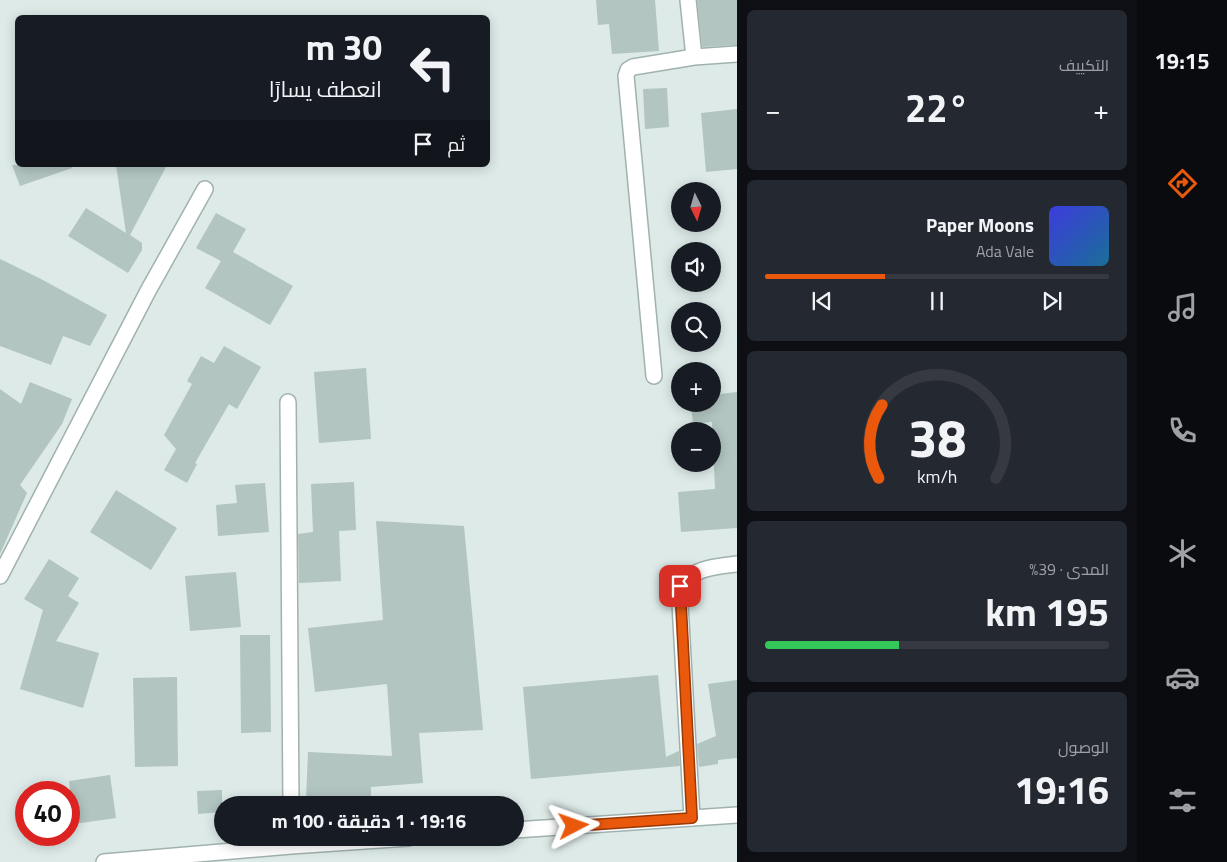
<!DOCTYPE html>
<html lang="ar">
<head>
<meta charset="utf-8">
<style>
  :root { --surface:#171b24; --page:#242831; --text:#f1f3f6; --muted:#9ea1a6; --line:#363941; --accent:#ea580c }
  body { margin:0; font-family:"Titillium Web",Cairo,sans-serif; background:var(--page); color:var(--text); direction:rtl; height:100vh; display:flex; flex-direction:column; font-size:19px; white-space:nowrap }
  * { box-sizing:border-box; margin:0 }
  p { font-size:16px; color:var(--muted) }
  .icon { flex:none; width:28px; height:28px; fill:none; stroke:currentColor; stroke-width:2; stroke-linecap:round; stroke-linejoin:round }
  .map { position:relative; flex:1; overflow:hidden; direction:ltr }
  .sheet { display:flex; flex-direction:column; gap:10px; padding:10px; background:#0d0f14; width:400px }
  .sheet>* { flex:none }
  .banner { position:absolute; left:15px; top:15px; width:475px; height:152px; border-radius:8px; box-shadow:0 2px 12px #0003; direction:rtl; background:#171b24; color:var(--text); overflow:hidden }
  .needle { width:32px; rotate:175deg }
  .buttons { position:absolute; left:671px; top:182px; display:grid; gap:10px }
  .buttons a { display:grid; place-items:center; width:50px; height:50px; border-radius:50%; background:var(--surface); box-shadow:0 2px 12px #0003; font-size:25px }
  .speed { position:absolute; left:15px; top:781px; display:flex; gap:10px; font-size:25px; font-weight:700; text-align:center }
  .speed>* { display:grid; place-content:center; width:65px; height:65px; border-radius:50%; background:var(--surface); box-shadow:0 2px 12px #0003; line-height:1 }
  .speed .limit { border:8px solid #d22; background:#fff; color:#111 }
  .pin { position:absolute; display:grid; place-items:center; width:42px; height:42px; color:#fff; margin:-21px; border-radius:10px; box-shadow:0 2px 8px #0006 }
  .me { position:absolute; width:55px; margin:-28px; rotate:86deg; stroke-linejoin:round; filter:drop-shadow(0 0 4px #0008) }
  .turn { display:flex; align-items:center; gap:18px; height:105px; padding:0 25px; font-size:22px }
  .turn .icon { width:65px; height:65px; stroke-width:2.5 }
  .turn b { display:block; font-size:35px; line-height:42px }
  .then { display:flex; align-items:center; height:48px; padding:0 25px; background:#0003; gap:10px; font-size:19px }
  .big { font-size:38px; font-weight:700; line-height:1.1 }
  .sheet .card { flex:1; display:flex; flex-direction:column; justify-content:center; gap:8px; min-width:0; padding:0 18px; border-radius:8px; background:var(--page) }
  .sheet .dial { align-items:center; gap:0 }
  .dial svg { height:130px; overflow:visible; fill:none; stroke:var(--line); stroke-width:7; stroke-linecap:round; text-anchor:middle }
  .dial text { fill:var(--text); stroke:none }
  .song { display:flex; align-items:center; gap:15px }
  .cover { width:60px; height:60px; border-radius:8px; background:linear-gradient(135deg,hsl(240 70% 55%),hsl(200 70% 35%)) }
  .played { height:5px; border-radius:2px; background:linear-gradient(90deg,var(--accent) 35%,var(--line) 35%) }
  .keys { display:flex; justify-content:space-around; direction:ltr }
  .heat { display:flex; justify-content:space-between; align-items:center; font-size:28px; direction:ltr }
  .charge { height:8px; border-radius:4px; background:linear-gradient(90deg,#34c759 39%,var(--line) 0) }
  .trip { position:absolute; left:214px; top:796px; width:310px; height:50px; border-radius:25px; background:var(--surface); box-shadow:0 2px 12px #0003; font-weight:700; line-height:50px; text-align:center; direction:rtl }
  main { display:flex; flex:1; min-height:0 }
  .menu { display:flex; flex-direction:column; width:90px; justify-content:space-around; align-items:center; background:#090b0e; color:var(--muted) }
  .menu .icon { width:35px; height:35px }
  .menu .active { color:var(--accent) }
  .menu b { font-size:22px; color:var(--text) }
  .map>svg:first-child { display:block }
  .building { fill:#b2c5c0 }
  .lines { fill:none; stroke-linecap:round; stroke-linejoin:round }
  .minor-casing { stroke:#a0b2af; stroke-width:18 }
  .tertiary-casing { stroke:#a0b2af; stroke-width:18 }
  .minor { stroke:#fff; stroke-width:15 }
  .tertiary { stroke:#fff; stroke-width:15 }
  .route-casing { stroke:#983908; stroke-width:12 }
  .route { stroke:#ea580c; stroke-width:9 }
</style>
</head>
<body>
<main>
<nav class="menu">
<b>19:15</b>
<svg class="icon active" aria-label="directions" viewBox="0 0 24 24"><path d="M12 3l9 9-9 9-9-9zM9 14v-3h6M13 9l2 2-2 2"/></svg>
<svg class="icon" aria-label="music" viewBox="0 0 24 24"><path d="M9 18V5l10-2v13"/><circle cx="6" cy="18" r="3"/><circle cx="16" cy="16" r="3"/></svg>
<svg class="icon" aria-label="phone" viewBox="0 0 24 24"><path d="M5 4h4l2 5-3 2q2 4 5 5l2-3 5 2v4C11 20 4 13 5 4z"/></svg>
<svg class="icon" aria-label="climate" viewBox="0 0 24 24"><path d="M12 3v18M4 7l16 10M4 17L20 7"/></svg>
<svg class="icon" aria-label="car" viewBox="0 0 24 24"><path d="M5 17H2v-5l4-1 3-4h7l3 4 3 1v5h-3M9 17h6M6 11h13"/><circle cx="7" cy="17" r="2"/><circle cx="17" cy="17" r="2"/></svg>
<svg class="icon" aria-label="filters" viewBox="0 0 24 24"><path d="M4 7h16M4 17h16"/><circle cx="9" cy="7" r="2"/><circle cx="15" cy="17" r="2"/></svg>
</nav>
<section class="sheet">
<div class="card"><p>التكييف</p>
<div class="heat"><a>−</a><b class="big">22°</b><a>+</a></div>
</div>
<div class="card">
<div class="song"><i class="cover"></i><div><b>Paper Moons</b><p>Ada Vale</p></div></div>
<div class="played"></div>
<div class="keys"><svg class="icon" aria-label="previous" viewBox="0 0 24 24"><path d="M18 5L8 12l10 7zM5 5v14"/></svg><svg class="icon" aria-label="pause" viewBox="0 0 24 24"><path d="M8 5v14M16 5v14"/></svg><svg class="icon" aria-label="next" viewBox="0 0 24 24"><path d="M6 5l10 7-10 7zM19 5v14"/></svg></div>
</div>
<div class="card dial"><svg viewBox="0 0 100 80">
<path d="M14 69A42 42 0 1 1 86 69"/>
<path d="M14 69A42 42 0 0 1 16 24" stroke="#ea580c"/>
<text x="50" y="56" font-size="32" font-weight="700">38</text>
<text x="50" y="72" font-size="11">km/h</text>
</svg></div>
<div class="card"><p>المدى · 39%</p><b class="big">195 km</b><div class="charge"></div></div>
<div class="card"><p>الوصول</p><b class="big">19:16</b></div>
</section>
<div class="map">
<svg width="737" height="862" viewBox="0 0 737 862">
  <rect width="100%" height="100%" fill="#ddeae7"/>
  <!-- building -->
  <path class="building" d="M 596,0 L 655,0 L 659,51 L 612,54 L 609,24 L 598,25 Z
    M 697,0 L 737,0 L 737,45 L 702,47 Z
    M 667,88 L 669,127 L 645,129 L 643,89 Z
    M 737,109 L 737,169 L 706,172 L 701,113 Z
    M 12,165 L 71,165 L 72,168 L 20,186 Z
    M 116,165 L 167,165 L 130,235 L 142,243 L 142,250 L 128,273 L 68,236 L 86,208 L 126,233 Z
    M 216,213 L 246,229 L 233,252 L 293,286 L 270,325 L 205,288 L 221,261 L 196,248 Z
    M 0,259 L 41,279 L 107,315 L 90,346 L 63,336 L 51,365 L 0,346 Z
    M 224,346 L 261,367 L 237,409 L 229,404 L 195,463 L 197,464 L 187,483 L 164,470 L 176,449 L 164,435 L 192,384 L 187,381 L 201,356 L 214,363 Z
    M 366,368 L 371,439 L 319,443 L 314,372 Z
    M 30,382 L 72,399 L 62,424 L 20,485 L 27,493 L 0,554 L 0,389 L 21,404 Z
    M 737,392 L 737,528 L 681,532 L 678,492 L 715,489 L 712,422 L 693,424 L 691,404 L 712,404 L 712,395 Z
    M 354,482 L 356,530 L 339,531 L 341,581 L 299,583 L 298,534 L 313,532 L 311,484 Z
    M 265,483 L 269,532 L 218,536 L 216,505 L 237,503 L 235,485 Z
    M 116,490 L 177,528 L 151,570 L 90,532 Z
    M 376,521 L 464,526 L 483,730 L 419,733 L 423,783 L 371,787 L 371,803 L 306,800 L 308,752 L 392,756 L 387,684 L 315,692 L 308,628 L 383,620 Z
    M 49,559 L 79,578 L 68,596 L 79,603 L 56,641 L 99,653 L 83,708 L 20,689 L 43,610 L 24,599 Z
    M 236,572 L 241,627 L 190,631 L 185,576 Z
    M 240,635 L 270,635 L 271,732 L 241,733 Z
    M 658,675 L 666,757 L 679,751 L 680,766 L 531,779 L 523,687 Z
    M 177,677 L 178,766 L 135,767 L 133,678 Z
    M 737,680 L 737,758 L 718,760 L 718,764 L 699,767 L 697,744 L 716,736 L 708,684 Z
    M 110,775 L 116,818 L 74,824 L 69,781 Z
    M 222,790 L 222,812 L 198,814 L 197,791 Z"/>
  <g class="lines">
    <defs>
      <path id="minor" d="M 688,0 L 694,57
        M 654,376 L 626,76 L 628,70 L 633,67 L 694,57 L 737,54
        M 288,402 L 291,805
        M 0,576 L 148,291 L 205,189
        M 692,818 L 679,586 C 696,567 714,567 737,564"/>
      <path id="tertiary" d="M 515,830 L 737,815
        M 104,862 L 291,846 L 409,838"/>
    </defs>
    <!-- minor casing -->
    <use href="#minor" class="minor-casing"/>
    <!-- tertiary casing -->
    <use href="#tertiary" class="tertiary-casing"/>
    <!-- minor -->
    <use href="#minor" class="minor"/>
    <!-- tertiary -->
    <use href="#tertiary" class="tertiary"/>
  </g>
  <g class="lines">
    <defs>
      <path id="route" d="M 574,826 L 692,818 L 680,586"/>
    </defs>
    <!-- route casing -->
    <use href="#route" class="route-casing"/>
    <!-- route -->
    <use href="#route" class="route"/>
  </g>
</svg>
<div class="buttons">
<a><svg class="needle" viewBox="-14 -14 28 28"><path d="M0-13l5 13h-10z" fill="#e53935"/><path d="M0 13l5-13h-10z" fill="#9ea1a6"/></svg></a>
<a><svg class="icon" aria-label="sound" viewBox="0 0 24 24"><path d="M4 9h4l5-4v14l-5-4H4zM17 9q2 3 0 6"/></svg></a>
<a><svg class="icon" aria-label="search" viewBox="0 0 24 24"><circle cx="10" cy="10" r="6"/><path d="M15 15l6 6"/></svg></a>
<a>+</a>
<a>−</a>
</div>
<div class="speed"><div class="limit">40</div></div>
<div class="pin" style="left:680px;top:586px;background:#d93025"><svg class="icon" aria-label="arrive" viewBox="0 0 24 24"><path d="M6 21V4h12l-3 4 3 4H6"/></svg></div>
<svg class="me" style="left:574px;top:826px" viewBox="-20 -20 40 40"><path d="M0-17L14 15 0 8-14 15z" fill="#ea580c" stroke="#fff" stroke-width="4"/></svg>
<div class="trip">19:16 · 1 دقيقة · 100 m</div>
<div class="banner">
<div class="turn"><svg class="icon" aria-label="left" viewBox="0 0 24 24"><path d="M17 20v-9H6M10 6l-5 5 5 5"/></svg><div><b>30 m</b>انعطف يسارًا</div></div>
<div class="then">ثم<svg class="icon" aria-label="arrive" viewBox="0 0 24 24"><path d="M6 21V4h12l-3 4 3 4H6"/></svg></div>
</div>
</div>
</main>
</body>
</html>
